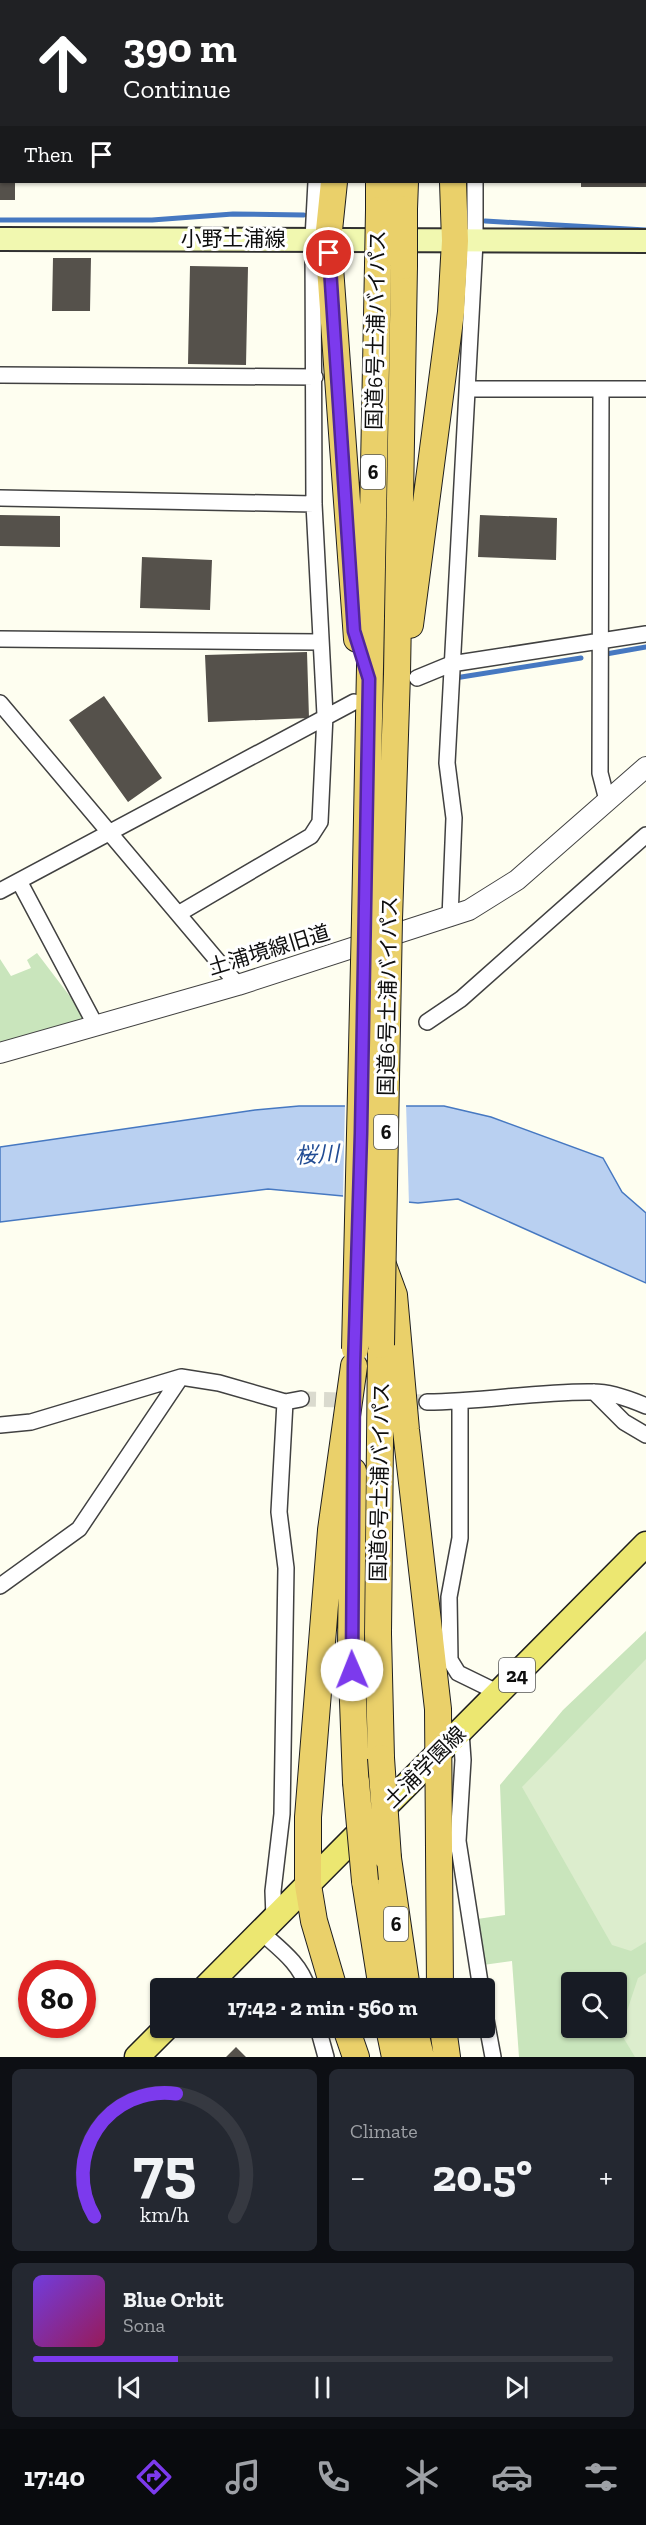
<!DOCTYPE html>
<html lang="en">
<head>
<meta charset="utf-8">
<style>
  :root { --surface:#171b24; --page:#242831; --text:#f1f3f6; --muted:#9ea1a6; --line:#363941; --accent:#7c3aed }
  body { margin:0; font-family:"Zilla Slab","Noto Sans JP",serif; background:var(--page); color:var(--text); height:100vh; display:flex; flex-direction:column; font-size:22px; white-space:nowrap }
  * { box-sizing:border-box; margin:0 }
  p { font-size:20px; color:var(--muted) }
  .icon { flex:none; width:33px; height:33px; fill:none; stroke:currentColor; stroke-width:2; stroke-linecap:round; stroke-linejoin:round }
  .map { position:relative; height:2057px; overflow:hidden }
  .panel { display:flex; flex-direction:column; gap:12px; padding:12px; background:#0d0f14; flex:1 }
  .panel>* { flex:none }
  .guide { position:absolute; left:0px; top:0px; width:646px; height:183px; box-shadow:0 2px 4px #0004; background:#202124; color:#fff; overflow:hidden }
  .buttons { position:absolute; left:561px; top:1972px; display:grid; gap:12px }
  .buttons a { display:grid; place-items:center; width:66px; height:66px; border-radius:6px; background:var(--surface); box-shadow:0 2px 4px #0004; font-size:30px }
  .speed { position:absolute; left:18px; top:1960px; display:flex; gap:12px; font-size:30px; font-weight:700; text-align:center }
  .speed>* { display:grid; place-content:center; width:78px; height:78px; border-radius:50%; background:var(--surface); box-shadow:0 2px 4px #0004; line-height:1 }
  .speed .limit { border:9px solid #d22; background:#fff; color:#111 }
  .pin { position:absolute; display:grid; place-items:center; width:51px; height:51px; color:#fff; margin:-26px; border:3px solid #fff; border-radius:50%; box-shadow:0 2px 6px #0007 }
  .me { position:absolute; width:66px; margin:-33px; rotate:359deg; stroke-linejoin:round; filter:drop-shadow(0 0 4px #0008) }
  .turn { display:flex; align-items:center; gap:21px; height:126px; padding:0 24px; font-size:27px }
  .turn .icon { width:78px; height:78px; stroke-width:2.5 }
  .turn b { display:block; font-size:42px; line-height:51px }
  .then { display:flex; align-items:center; height:57px; padding:0 24px; background:#0003; gap:12px; font-size:22px }
  .big { font-size:45px; font-weight:700; line-height:1.1 }
  .panel .widget { flex:1; display:flex; flex-direction:column; justify-content:center; gap:9px; min-width:0; padding:0 21px; border-radius:9px; background:var(--page) }
  .panel .dial { align-items:center; gap:0 }
  .dial svg { height:156px; overflow:visible; fill:none; stroke:var(--line); stroke-width:7; stroke-linecap:round; text-anchor:middle }
  .dial text { fill:var(--text); stroke:none }
  .song { display:flex; align-items:center; gap:18px }
  .cover { width:72px; height:72px; border-radius:9px; background:linear-gradient(135deg,hsl(260 70% 55%),hsl(330 70% 35%)) }
  .played { height:6px; border-radius:3px; background:linear-gradient(90deg,var(--accent) 25%,var(--line) 25%) }
  .keys { display:flex; justify-content:space-around; direction:ltr }
  .heat { display:flex; justify-content:space-between; align-items:center; font-size:33px; direction:ltr }
  .panel .tiles { flex:1; display:grid; gap:12px; grid-template-columns:1fr 1fr }
  .widget:last-child { grid-column:span 2 }
  .trip { position:absolute; left:150px; top:1978px; width:345px; height:60px; border-radius:6px; background:var(--surface); box-shadow:0 2px 4px #0004; font-weight:700; line-height:60px; text-align:center }
  .dock { display:flex; height:96px; justify-content:space-around; align-items:center; background:#090b0e; color:var(--muted) }
  .dock .icon { width:42px; height:42px }
  .dock .on { color:var(--accent) }
  .dock b { font-size:27px; color:var(--text) }
  .map>svg:first-child { display:block }
  .green { fill:#c9e5bc; fill-rule:evenodd }
  .pitch { fill:#dcedcd }
  .water { fill:#b9d0f1; stroke:#4678c1; stroke-width:1.5 }
  .pier { fill:#fefef0 }
  .lines { fill:none; stroke-linecap:round; stroke-linejoin:round }
  .stream { stroke:#4678c1; stroke-width:5 }
  .building { fill:#55514b }
  .minor-tunnel { stroke:#dadace; stroke-width:15; stroke-dasharray:15 8; stroke-linecap:butt }
  .minor-casing { stroke:#414141; stroke-width:18 }
  .tertiary-casing { stroke:#414141; stroke-width:22 }
  .secondary-casing { stroke:#303030; stroke-width:26 }
  .primary-casing { stroke:#1f1f1f; stroke-width:27 }
  .trunk-casing { stroke:#1f1f1f; stroke-width:28 }
  .minor { stroke:#fff; stroke-width:15 }
  .tertiary { stroke:#fff; stroke-width:20 }
  .secondary { stroke:#f1f8b0; stroke-width:22 }
  .primary { stroke:#ece771; stroke-width:24 }
  .trunk { stroke:#ead06a; stroke-width:26 }
  .trunk-bridge-casing { stroke:#1f1f1f; stroke-width:28; stroke-linecap:butt }
  .trunk-bridge { stroke:#ead06a; stroke-width:26 }
  .route-casing { stroke:#51269a; stroke-width:15 }
  .route { stroke:#7c3aed; stroke-width:10 }
  .labels { text-anchor:middle; stroke-width:6; stroke-linejoin:round; paint-order:stroke }
  .shield { fill:#fff; stroke:#565656; stroke-width:1.5 }
  .shield-label { font-size:20px; font-weight:bold; fill:#0e0e0e }
  .street-label { font-size:21px; fill:#0e0e0e; stroke:#fff }
  .water-label { font-size:22px; font-style:italic; fill:#224c94; stroke:#fff }
</style>
</head>
<body>
<div class="map">
<svg width="646" height="2057" viewBox="0 0 646 2057">
  <rect width="100%" height="100%" fill="#fefef0"/>
  <!-- green -->
  <path class="green" d="M 37,953 L 91,1024 L 0,1047 L 0,959 L 11,976 L 31,968 L 27,960 Z
    M 646,1631 L 646,2057 L 519,2057 L 512,1961 L 483,1965 L 477,1919 L 505,1915 L 500,1785 L 563,1710 ZM 572,1983 L 616,1983 L 616,2028 L 572,2028 Z"/>
  <!-- pitch -->
  <path class="pitch" d="M 646,1659 L 646,1942 L 631,1951 L 612,1945 L 522,1787 Z
    M 646,1973 L 646,2057 L 635,2057 L 620,2032 L 638,1978 Z"/>
  <!-- water -->
  <path class="water" d="M 299,1106 L 444,1106 L 491,1117 L 603,1158 L 622,1192 L 646,1213 L 646,1283 L 458,1199 L 418,1203 L 268,1189 L 0,1222 L 0,1147 L 255,1110 Z"/>
  <!-- pier -->
  <path class="pier" d="M 345,1103 L 406,1103 L 409,1205 L 343,1199 Z"/>
  <g class="lines">
    <!-- stream -->
    <path class="stream" d="M 0,220 L 152,220 L 233,214 L 304,215
      M 485,221 L 646,230
      M 606,654 L 646,647
      M 455,678 L 581,658"/>
  </g>
  <!-- building -->
  <path class="building" d="M 0,182 L 15,182 L 15,200 L 0,200 Z
    M 581,182 L 646,182 L 646,187 L 581,187 Z
    M 53,258 L 91,258 L 90,311 L 52,311 Z
    M 190,266 L 248,267 L 246,365 L 188,364 Z
    M 0,515 L 60,516 L 60,547 L 0,546 Z
    M 480,515 L 557,518 L 556,560 L 478,557 Z
    M 142,557 L 212,560 L 210,610 L 140,608 Z
    M 307,652 L 309,718 L 208,722 L 205,655 Z
    M 104,696 L 162,778 L 128,802 L 69,720 Z
    M 236,2047 L 246,2057 L 226,2057 Z"/>
  <g class="lines">
    <!-- minor-tunnel -->
    <path class="minor-tunnel" d="M 301,1399 L 427,1402"/>
    <defs>
      <path id="minor" d="M 319,2 L 319,0
        M 477,2 L 477,0
        M 0,88 L 2,88
        M 645,91 L 646,91
        M 0,375 L 315,377
        M 468,389 L 646,389
        M 601,390 L 600,773 L 607,800
        M 0,498 L 314,504
        M 0,639 L 320,642
        M 417,678 L 451,664 L 646,634
        M 0,703 L 238,985
        M 19,881 L 96,1026
        M 0,891 L 354,702
        M 178,914 L 311,836 L 320,822 L 325,715 L 314,504 L 313,239 L 316,182
        M 450,918 L 454,818 L 447,763 L 475,242 L 475,182
        M 427,1022 L 461,999 L 646,835
        M 594,1392 L 624,1422 L 646,1435
        M 427,1402 C 482,1402 538,1391 593,1392 C 611,1392 630,1399 646,1406
        M 460,1402 L 460,1538 L 449,1597 L 450,1660 L 458,1673 L 499,1693
        M 0,1425 L 31,1422 L 181,1377 L 219,1383 L 285,1402 L 301,1399
        M 0,1586 L 79,1529 L 181,1377
        M 461,1732 L 463,1760 L 458,1841 L 481,1989
        M 274,1918 L 273,1891 L 282,1814 L 286,1568 L 279,1512 L 285,1402
        M 261,1932 C 281,1950 300,1963 308,1989
        M 484,2009 L 493,2057
        M 318,2028 L 326,2057"/>
      <path id="tertiary" d="M 0,1053 L 238,985 L 469,910 L 517,880 L 646,767"/>
      <path id="secondary" d="M 0,239 L 646,241"/>
      <path id="primary" d="M 204,1989 L 646,1544
        M 137,2057 L 166,2028"/>
      <path id="trunk" d="M 441,0 L 441,2
        M 350,2 L 350,0
        M 381,2 L 381,0
        M 409,2 L 409,0
        M 334,182 L 328,240 L 357,639
        M 404,209 L 405,182
        M 379,210 L 379,182
        M 410,625 L 451,312 L 455,241 L 453,182
        M 365,919 L 378,265
        M 389,919 L 397,674 L 404,266
        M 383,1265 L 394,1295 L 406,1430 L 438,1709 L 440,1989
        M 353,1471 L 351,1648 L 356,1782
        M 381,1758 L 378,1634 L 381,1345
        M 388,1858 L 407,1989
        M 365,1881 L 382,1989
        M 334,1989 L 314,1921 L 308,1885 L 308,1817 L 331,1530 L 354,1366
        M 346,2028 L 356,2057
        M 389,2028 L 395,2057
        M 414,2028 L 421,2057
        M 443,2028 L 447,2057"/>
    </defs>
    <!-- minor casing -->
    <use href="#minor" class="minor-casing"/>
    <!-- tertiary casing -->
    <use href="#tertiary" class="tertiary-casing"/>
    <!-- secondary casing -->
    <use href="#secondary" class="secondary-casing"/>
    <!-- primary casing -->
    <use href="#primary" class="primary-casing"/>
    <!-- trunk casing -->
    <use href="#trunk" class="trunk-casing"/>
    <!-- minor -->
    <use href="#minor" class="minor"/>
    <!-- tertiary -->
    <use href="#tertiary" class="tertiary"/>
    <!-- secondary -->
    <use href="#secondary" class="secondary"/>
    <!-- primary -->
    <use href="#primary" class="primary"/>
    <!-- trunk -->
    <use href="#trunk" class="trunk"/>
    <defs>
      <path id="trunk-bridge" d="M 378,265 L 379,210
        M 404,266 L 404,209
        M 381,1345 L 389,919
        M 355,1349 L 365,919
        M 381,1758 L 388,1858
        M 356,1782 L 365,1881"/>
    </defs>
    <!-- trunk-bridge casing -->
    <use href="#trunk-bridge" class="trunk-bridge-casing"/>
    <!-- trunk-bridge -->
    <use href="#trunk-bridge" class="trunk-bridge"/>
  </g>
  <g class="lines">
    <defs>
      <path id="route" d="M 329,253 L 354,631 L 369,679 L 361,1133 L 354,1366 L 352,1670"/>
    </defs>
    <!-- route casing -->
    <use href="#route" class="route-casing"/>
    <!-- route -->
    <use href="#route" class="route"/>
  </g>
  <g class="labels">
    <!-- shield labels -->
    <g class="shield">
      <rect x="361" y="455" width="24" height="34" rx="4.5"/>
      <rect x="374" y="1115" width="24" height="34" rx="4.5"/>
      <rect x="499" y="1658" width="36" height="34" rx="4.5"/>
      <rect x="384" y="1907" width="24" height="34" rx="4.5"/>
    </g>
    <g class="shield-label">
      <text x="373" y="479">6</text>
      <text x="386" y="1139">6</text>
      <text x="517" y="1682">24</text>
      <text x="396" y="1931">6</text>
    </g>
    <!-- street labels -->
    <g class="street-label">
      <text x="233" y="246">小野土浦線</text>
      <text transform="translate(376 330) rotate(-89)" y="7">国道6号土浦バイパス</text>
      <text transform="translate(269 950) rotate(-17)" y="7">土浦境線旧道</text>
      <text transform="translate(388 996) rotate(-89)" y="7">国道6号土浦バイパス</text>
      <text transform="translate(380 1482) rotate(-89)" y="7">国道6号土浦バイパス</text>
      <text transform="translate(425 1767) rotate(-45)" y="7">土浦学園線</text>
    </g>
    <!-- water labels -->
    <g class="water-label">
      <text transform="translate(317 1154) rotate(-3)" y="8">桜川</text>
    </g>
  </g>
</svg>
<div class="buttons">
<a><svg class="icon" aria-label="search" viewBox="0 0 24 24"><circle cx="10" cy="10" r="6"/><path d="M15 15l6 6"/></svg></a>
</div>
<div class="speed"><div class="limit">80</div></div>
<div class="pin" style="left:329px;top:253px;background:#d93025"><svg class="icon" aria-label="arrive" viewBox="0 0 24 24"><path d="M6 21V4h12l-3 4 3 4H6"/></svg></div>
<svg class="me" style="left:352px;top:1670px" viewBox="-20 -20 40 40"><circle r="19" fill="#fff"/><path d="M0-13L10 11 0 6-10 11z" fill="#7c3aed"/></svg>
<div class="trip">17:42 · 2 min · 560 m</div>
<div class="guide">
<div class="turn"><svg class="icon" aria-label="ahead" viewBox="0 0 24 24"><path d="M12 20V5M6 11l6-6 6 6"/></svg><div><b>390 m</b>Continue</div></div>
<div class="then">Then<svg class="icon" aria-label="arrive" viewBox="0 0 24 24"><path d="M6 21V4h12l-3 4 3 4H6"/></svg></div>
</div>
</div>
<section class="panel">
<div class="tiles">
<div class="widget dial"><svg viewBox="0 0 100 80">
<path d="M14 69A42 42 0 1 1 86 69"/>
<path d="M14 69A42 42 0 0 1 56 6" stroke="#7c3aed"/>
<text x="50" y="56" font-size="32" font-weight="700">75</text>
<text x="50" y="72" font-size="11">km/h</text>
</svg></div>
<div class="widget"><p>Climate</p>
<div class="heat"><a>−</a><b class="big">20.5°</b><a>+</a></div>
</div>
<div class="widget">
<div class="song"><i class="cover"></i><div><b>Blue Orbit</b><p>Sona</p></div></div>
<div class="played"></div>
<div class="keys"><svg class="icon" aria-label="previous" viewBox="0 0 24 24"><path d="M18 5L8 12l10 7zM5 5v14"/></svg><svg class="icon" aria-label="pause" viewBox="0 0 24 24"><path d="M8 5v14M16 5v14"/></svg><svg class="icon" aria-label="next" viewBox="0 0 24 24"><path d="M6 5l10 7-10 7zM19 5v14"/></svg></div>
</div>
</div>
</section>
<nav class="dock">
<b>17:40</b>
<svg class="icon on" aria-label="directions" viewBox="0 0 24 24"><path d="M12 3l9 9-9 9-9-9zM9 14v-3h6M13 9l2 2-2 2"/></svg>
<svg class="icon" aria-label="music" viewBox="0 0 24 24"><path d="M9 18V5l10-2v13"/><circle cx="6" cy="18" r="3"/><circle cx="16" cy="16" r="3"/></svg>
<svg class="icon" aria-label="phone" viewBox="0 0 24 24"><path d="M5 4h4l2 5-3 2q2 4 5 5l2-3 5 2v4C11 20 4 13 5 4z"/></svg>
<svg class="icon" aria-label="climate" viewBox="0 0 24 24"><path d="M12 3v18M4 7l16 10M4 17L20 7"/></svg>
<svg class="icon" aria-label="car" viewBox="0 0 24 24"><path d="M5 17H2v-5l4-1 3-4h7l3 4 3 1v5h-3M9 17h6M6 11h13"/><circle cx="7" cy="17" r="2"/><circle cx="17" cy="17" r="2"/></svg>
<svg class="icon" aria-label="filters" viewBox="0 0 24 24"><path d="M4 7h16M4 17h16"/><circle cx="9" cy="7" r="2"/><circle cx="15" cy="17" r="2"/></svg>
</nav>
</body>
</html>
